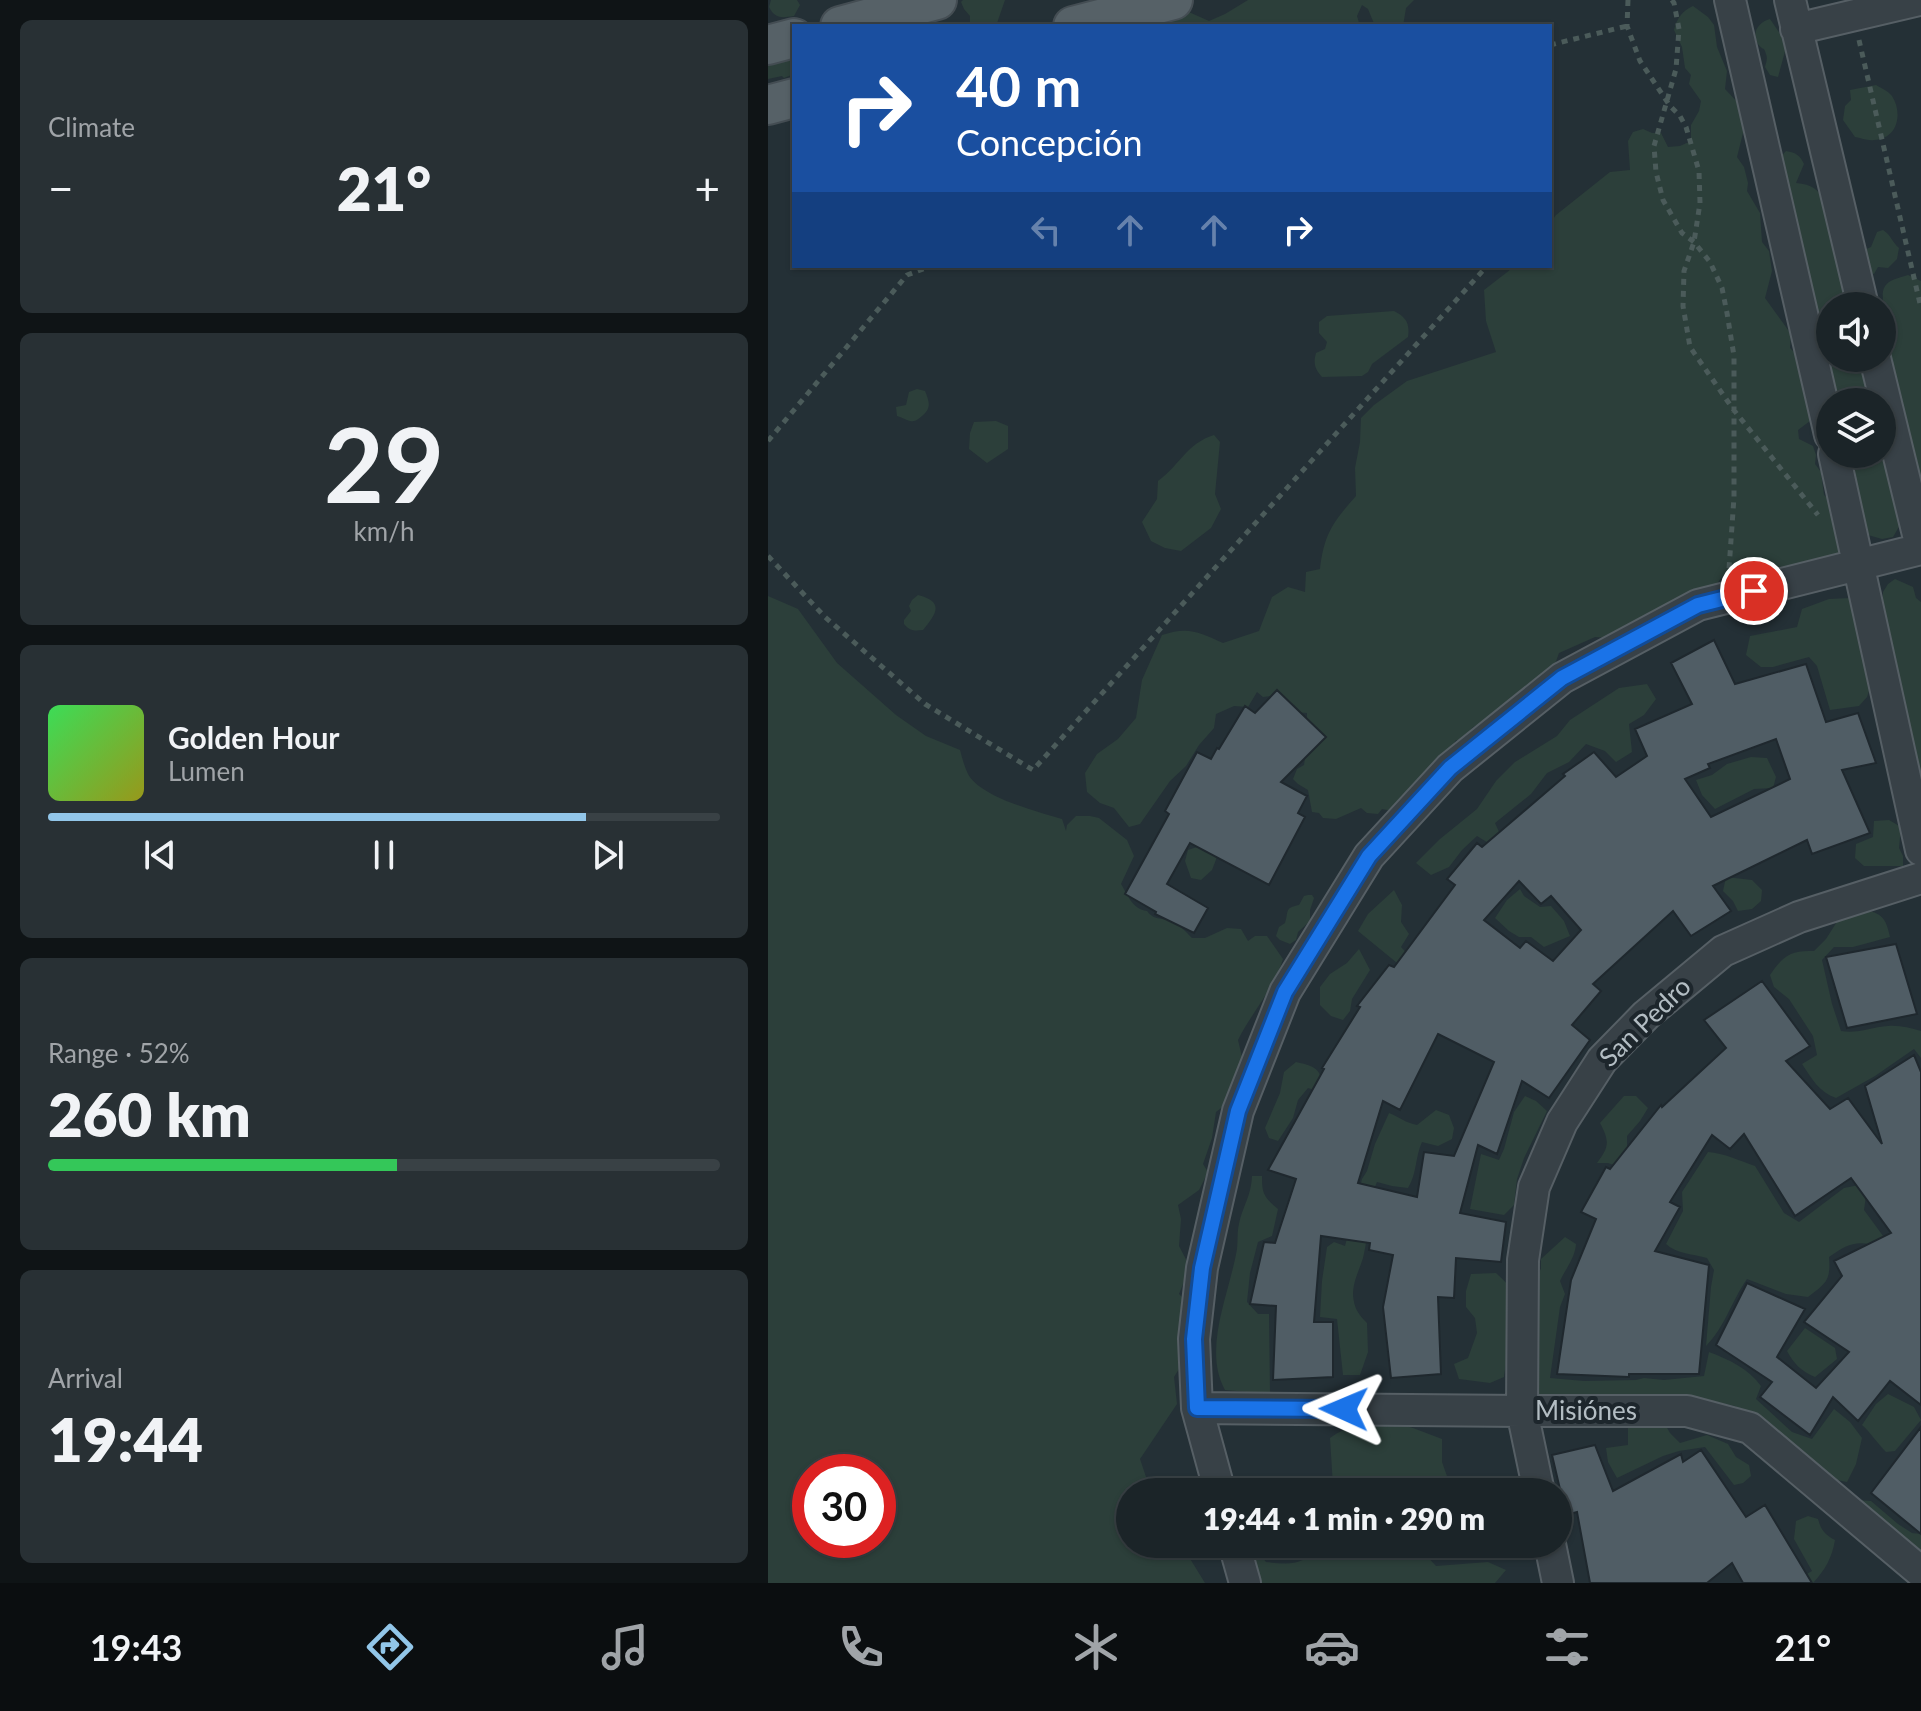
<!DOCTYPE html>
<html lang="en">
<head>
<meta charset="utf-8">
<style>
  :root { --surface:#1b2428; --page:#283034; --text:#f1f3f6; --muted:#a0a4a8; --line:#394145; --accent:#92c6e9 }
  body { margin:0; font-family:Lato,sans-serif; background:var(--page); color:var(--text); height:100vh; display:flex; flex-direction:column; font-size:30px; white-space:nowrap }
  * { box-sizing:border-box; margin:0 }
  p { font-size:26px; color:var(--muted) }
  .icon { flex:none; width:44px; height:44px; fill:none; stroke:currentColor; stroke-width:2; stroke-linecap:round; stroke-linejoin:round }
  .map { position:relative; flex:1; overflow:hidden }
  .side { display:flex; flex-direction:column; gap:20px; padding:20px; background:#0f1416; width:768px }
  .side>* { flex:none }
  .hud { position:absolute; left:24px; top:24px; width:760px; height:244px; border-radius:0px; box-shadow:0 2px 6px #0004,0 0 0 2px var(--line); background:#1a4fa0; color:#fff; overflow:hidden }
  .controls { position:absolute; left:1048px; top:292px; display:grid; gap:16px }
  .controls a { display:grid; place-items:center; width:80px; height:80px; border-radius:50%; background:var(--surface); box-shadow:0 2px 6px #0004,0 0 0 2px var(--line); font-size:40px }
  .speed { position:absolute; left:24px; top:1454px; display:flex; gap:16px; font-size:40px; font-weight:700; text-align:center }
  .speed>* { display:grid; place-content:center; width:104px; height:104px; border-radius:50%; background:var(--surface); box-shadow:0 2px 6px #0004,0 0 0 2px var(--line); line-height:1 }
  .speed .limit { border:12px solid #d22; background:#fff; color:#111 }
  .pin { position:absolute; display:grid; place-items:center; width:68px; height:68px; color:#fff; margin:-34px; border:4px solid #fff; border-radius:50%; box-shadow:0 2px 8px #0007 }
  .me { position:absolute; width:88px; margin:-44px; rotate:271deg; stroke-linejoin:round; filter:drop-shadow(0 0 6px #0008) }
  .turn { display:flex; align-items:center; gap:28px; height:168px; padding:0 32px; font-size:36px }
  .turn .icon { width:104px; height:104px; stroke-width:2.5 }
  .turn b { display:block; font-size:56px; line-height:68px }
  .lanes { display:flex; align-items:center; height:76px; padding:0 32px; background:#0003; justify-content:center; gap:40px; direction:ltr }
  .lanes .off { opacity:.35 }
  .big { font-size:60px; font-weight:800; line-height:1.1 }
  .side .tile { flex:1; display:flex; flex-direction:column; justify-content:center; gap:12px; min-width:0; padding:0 28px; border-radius:12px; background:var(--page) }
  .side .dial { align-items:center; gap:0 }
  .dial b { font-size:104px; line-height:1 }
  .song { display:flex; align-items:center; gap:24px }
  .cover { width:96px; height:96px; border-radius:12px; background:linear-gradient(135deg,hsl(130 70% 55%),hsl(60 70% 35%)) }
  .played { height:8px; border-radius:4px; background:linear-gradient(90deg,var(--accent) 80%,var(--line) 80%) }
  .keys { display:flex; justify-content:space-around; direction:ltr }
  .heat { display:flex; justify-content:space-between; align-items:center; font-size:44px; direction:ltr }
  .charge { height:12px; border-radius:6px; background:linear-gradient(90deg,#34c759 52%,var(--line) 0) }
  .trip { position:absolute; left:348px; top:1478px; width:456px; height:80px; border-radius:40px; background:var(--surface); box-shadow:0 2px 6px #0004,0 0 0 2px var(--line); font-weight:800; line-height:80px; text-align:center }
  .dock { display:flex; height:128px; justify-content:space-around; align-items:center; background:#0b0e10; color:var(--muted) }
  .dock .icon { width:56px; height:56px }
  .dock .selected { color:var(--accent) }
  .dock b { font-size:36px; color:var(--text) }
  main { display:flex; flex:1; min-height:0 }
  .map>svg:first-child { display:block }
  .green { fill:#2c3f3a; fill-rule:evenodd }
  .building { fill:#505d65; stroke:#1f282e; stroke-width:2; fill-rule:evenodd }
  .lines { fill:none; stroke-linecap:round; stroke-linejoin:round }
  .minor-casing { stroke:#565f65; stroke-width:34 }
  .major-casing { stroke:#444d53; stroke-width:42 }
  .path { stroke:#4b5b5a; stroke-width:5; stroke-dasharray:6 6; stroke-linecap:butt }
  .minor { stroke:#384147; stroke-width:30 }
  .major { stroke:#566167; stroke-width:38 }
  .route-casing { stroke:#114b97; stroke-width:20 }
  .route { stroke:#1a73e8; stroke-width:14 }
  .labels { text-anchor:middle; stroke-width:8; stroke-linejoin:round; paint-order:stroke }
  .street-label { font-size:26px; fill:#b3bdc3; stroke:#1d262c }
</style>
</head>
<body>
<main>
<section class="side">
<div class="tile"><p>Climate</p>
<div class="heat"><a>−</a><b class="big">21°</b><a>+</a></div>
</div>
<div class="tile dial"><b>29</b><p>km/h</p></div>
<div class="tile">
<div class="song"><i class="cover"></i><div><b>Golden Hour</b><p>Lumen</p></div></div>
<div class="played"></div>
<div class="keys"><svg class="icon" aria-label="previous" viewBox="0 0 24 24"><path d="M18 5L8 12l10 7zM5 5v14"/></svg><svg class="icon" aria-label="pause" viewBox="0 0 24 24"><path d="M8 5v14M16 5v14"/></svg><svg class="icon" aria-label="next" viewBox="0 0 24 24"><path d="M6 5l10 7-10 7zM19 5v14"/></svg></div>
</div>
<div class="tile"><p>Range · 52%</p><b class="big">260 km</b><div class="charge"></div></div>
<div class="tile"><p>Arrival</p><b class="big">19:44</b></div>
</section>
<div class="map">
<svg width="1153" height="1583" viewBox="0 0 1153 1583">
  <rect width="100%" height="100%" fill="#243036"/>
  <!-- green -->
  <path class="green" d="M 3,0 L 29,0 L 32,5 L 26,16 C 14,18 7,19 1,7 Z
    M 195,0 L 237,0 L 228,26 L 202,26 L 202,16 L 196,9 L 193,2 Z
    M 480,0 L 646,0 L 638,8 L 635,26 L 607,26 L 600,9 L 594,5 L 589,16 L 592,26 L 359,26 L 396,1 L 441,21 L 457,14 Z
    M 925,6 L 940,17 L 946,25 L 949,47 L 959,71 L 957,89 L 973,106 L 979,117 L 969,157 L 976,167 L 980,183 L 979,191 L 992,213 L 994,242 L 1001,251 L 1004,271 L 997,298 L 1023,334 L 1022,348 L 1028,354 L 1043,416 L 1042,421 L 1030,430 L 1031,439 L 1045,446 L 1048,455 L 1047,464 L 1053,472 L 1056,495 L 1061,499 L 1077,565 L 996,574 C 991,573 988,570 983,568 C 968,563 949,576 947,591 L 840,638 L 827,637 L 791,653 L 786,667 L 716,722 L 705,727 L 695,741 L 688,740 L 668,771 L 658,772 L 640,789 L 641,799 L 625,811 L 614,809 L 610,814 L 599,813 L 593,808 L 568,819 L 555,818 L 551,813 L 544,812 L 540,790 L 530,784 L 525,779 L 529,769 L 536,765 L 538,751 L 539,713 L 515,711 L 503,696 L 495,697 L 489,692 L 480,707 L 466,706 L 448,714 L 446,728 L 431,745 L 418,766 L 402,781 L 372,824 L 361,827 L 346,808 L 332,803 L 319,792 L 317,773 L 329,754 L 350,739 L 368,718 L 374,680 L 394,635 C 420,626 431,632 455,643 L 491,631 L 504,597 L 520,587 L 537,592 L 538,572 L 552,569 C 556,534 565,522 588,496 L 587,468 L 592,442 L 593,418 L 606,405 L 639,381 L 728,352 L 718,321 L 716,290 L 747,266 L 782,266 L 782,223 L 788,215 L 842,172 L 862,170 L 860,141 L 865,132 L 875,129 L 884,133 L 893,133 L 900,147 L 912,146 L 923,141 L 923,125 L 931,111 L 933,101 L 921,84 L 923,75 L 917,68 L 914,47 L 906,30 C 909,18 914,11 925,6 Z
    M 1002,19 L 1019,44 L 1010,77 L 1002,75 L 997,67 C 998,62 1000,59 998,54 C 996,46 995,51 990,44 C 983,32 991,22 1002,19 Z
    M 26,43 L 26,74 L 16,78 L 14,76 L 0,79 L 0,56 Z
    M 1108,85 C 1113,88 1120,91 1124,96 C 1135,113 1130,139 1106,140 C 1100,141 1093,138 1087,137 L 1075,120 L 1077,106 L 1083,100 L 1082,90 Z
    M 1018,151 C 1028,153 1032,155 1036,164 L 1028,183 C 1060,186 1055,205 1060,230 L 1065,234 L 1065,247 L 1083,306 L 1062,306 L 1062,358 L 1100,358 L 1096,375 L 1101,393 L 1110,377 L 1125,359 L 1114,353 C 1114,340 1115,326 1116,313 C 1117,303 1110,290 1121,282 C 1125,279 1134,277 1140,275 L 1153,281 L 1153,505 L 1114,402 L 1065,402 L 1002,169 Z
    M 1115,230 C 1123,235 1124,242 1131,248 L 1129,259 L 1120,268 L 1110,267 L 1106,274 L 1090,268 L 1094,251 L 1103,247 L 1109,232 Z
    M 626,311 C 638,317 642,323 640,337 L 604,364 L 600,372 L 594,376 L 554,377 C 547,369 545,364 548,353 L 557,349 L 559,342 L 551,333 L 551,322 L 559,316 Z
    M 149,389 L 157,391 C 161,401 164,408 154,416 C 150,419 148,422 142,421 C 141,421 130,416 129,416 L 128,407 L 138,405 L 141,392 Z
    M 228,421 L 240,426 L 240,449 L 219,463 L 201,449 L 202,433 L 206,422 Z
    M 1114,431 L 1136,513 L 1132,525 L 1125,537 L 1114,539 L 1093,533 L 1076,454 L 1114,454 Z
    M 446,435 L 452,442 L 447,494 L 453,509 L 443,528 L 413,551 L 397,548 L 383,541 L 374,522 L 389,499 L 390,481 C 413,464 418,444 446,435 Z
    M 1127,579 L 1145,587 L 1148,598 L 1153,602 L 1153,858 L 1136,707 L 1138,703 L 1131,696 L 1125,662 L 1126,654 L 1114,635 L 1115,592 L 1120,584 Z
    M 150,595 C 178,602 167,615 155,630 C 146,631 142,631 136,624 L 136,620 L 143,611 L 141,606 L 144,600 Z
    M 0,596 L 30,609 L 69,663 L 128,715 L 158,736 L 192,750 C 194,757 196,766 200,774 C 212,797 270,812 294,819 L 298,831 L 299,825 L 308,816 L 322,816 L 331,818 L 359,840 L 366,856 L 353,884 C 360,895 364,909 379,911 C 387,921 392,917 403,921 C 411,924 418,932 424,938 L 437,938 L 459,928 L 473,929 L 480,941 L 487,936 L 499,936 L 515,959 C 506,989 484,1012 470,1040 L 475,1061 L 457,1105 L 448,1112 L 444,1138 L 435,1164 L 440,1172 L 431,1190 L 410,1205 L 413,1219 L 411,1246 L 422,1267 L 411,1294 L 417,1300 L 417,1321 L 411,1325 L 410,1338 L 419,1356 L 406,1377 L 409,1404 L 372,1459 L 383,1492 L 362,1492 L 362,1544 L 413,1544 L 437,1583 L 0,1583 ZM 42,1472 L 110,1472 L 110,1540 L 42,1540 Z
    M 1082,598 L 1098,613 L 1097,629 L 1091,642 L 1105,679 L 1099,697 L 1091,706 L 1062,710 L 1049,666 L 1041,657 L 1005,667 L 993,667 L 978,655 L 982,636 L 1029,627 L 1034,609 L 1061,599 Z
    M 879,684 L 888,699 L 876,715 L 861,724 L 864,752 L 848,762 L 837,751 L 818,744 L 801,762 L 779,773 L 763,794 L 727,823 L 736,843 L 722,844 L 709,836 L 694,850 L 681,867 L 663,875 L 648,863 L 672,839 L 709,809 L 728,781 L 747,762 L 789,736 L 802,720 L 851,688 Z
    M 983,757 L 999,758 L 1008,777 L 1005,788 L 986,789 L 947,809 L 934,795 L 928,780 L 944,775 L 959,764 Z
    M 1121,820 L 1133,827 L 1131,848 L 1135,856 L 1135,866 L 1096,866 L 1087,858 L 1088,844 L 1105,837 L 1106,821 Z
    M 429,847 L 449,857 L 444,870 L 433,880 L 423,878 L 417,861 L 420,850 Z
    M 958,877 L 984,880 L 994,890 L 993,901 L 984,909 L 970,911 L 965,901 L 955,891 Z
    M 752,889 L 756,896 L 772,907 L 783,906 L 796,921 L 802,936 L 776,947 L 763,937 L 751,937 L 741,931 L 727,918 L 739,900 Z
    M 626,890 L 634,905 L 633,922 L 641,934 L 633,947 L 646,961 L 634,967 L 590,931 L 600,914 Z
    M 540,895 L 544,895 L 546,898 L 542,910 L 542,921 L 530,932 L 528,940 L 522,944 L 512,940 L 508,936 L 511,927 L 517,923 C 521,911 516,908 531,905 L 536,896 Z
    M 1091,909 C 1112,912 1118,916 1122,937 L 1085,947 L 1066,947 L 1054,960 L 1064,1004 L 1073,1031 C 1090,1034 1103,1027 1120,1026 C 1131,1025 1142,1028 1153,1031 L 1153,1058 L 1146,1049 L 1107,1076 L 1068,1098 C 1051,1092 1044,1079 1034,1064 L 1049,1055 L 1045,1036 L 1021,999 L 1006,987 L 1002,975 C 1015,956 1022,950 1046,951 L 1058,939 L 1072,917 Z
    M 591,949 L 602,970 L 584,999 L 582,1011 L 575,1020 L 563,1016 L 552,1005 L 552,987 L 562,974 L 579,963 Z
    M 528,1062 C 551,1067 553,1070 556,1093 L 540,1088 L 530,1100 L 525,1118 L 510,1141 L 501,1138 L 497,1128 L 512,1093 L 516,1072 Z
    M 757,1096 L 768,1101 L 779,1111 L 756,1158 L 749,1179 L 746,1205 L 736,1215 L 702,1209 L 713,1154 L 731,1160 L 736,1149 L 746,1112 Z
    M 856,1096 L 868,1096 L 880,1108 L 872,1121 L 859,1136 L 859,1151 L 855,1168 L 840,1163 L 829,1163 C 841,1147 842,1142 832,1123 Z
    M 668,1110 L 681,1115 L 686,1128 L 684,1139 L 670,1146 L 654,1142 C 647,1157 649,1174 640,1188 L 624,1186 L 609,1182 C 598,1206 602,1232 595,1258 C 591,1271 585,1281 585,1295 C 586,1308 590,1314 599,1323 L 600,1352 L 592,1375 L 575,1375 L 569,1319 L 552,1317 L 554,1281 L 559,1247 L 566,1242 L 577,1246 L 594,1179 L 599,1171 L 607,1144 L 621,1113 C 631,1117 638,1123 649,1125 Z
    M 940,1152 C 956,1153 972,1161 987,1166 L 1016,1213 L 1031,1222 L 1076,1188 L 1091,1185 L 1098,1196 L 1096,1210 L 1118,1240 L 1114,1248 C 1091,1239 1080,1243 1061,1257 C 1063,1281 1058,1283 1040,1297 L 1018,1294 L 979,1279 C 964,1300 957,1327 938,1346 L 943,1287 L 946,1270 L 939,1258 C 926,1254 908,1254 898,1244 L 915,1211 L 914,1192 Z
    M 484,1176 L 494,1176 C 494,1194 496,1197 510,1209 L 504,1236 L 490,1242 L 482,1273 L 479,1302 L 490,1314 L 501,1314 L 502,1394 L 457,1390 C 434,1349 462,1292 469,1249 C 470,1241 469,1232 471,1224 C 475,1205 483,1197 484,1176 Z
    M 797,1237 L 808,1244 C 807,1258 798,1268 792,1281 L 797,1294 L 792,1307 L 782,1378 L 816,1381 L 868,1380 L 876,1378 L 896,1380 L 936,1376 L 941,1352 C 960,1359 981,1369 993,1386 L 988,1399 L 1024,1432 L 1044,1439 L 1066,1409 L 1082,1422 L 1094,1438 L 1088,1464 L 1079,1482 L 1058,1478 L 967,1406 L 943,1401 L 762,1399 L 767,1285 L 773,1268 L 773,1259 Z
    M 728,1273 C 734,1279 742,1285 744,1293 C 749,1311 739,1357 736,1377 L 722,1383 L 691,1379 L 686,1364 L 700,1358 L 709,1333 L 707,1318 L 698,1307 L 698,1291 L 703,1274 Z
    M 1037,1328 L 1067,1348 L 1069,1359 L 1047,1377 C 1033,1371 1026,1364 1019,1351 Z
    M 1120,1394 L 1146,1407 L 1153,1420 L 1127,1451 L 1118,1452 C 1109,1443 1103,1433 1094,1425 L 1108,1404 Z
    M 872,1416 L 894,1419 L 902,1433 L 912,1443 L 939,1435 L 960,1444 L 968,1457 L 981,1465 L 983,1476 L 975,1483 L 966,1485 L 937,1447 L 911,1451 L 895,1456 L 849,1478 L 840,1462 L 838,1448 L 860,1445 L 860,1428 Z
    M 619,1421 L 645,1428 L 674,1439 L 674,1462 L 680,1479 L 650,1492 L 560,1492 L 565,1486 L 562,1438 C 580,1425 597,1422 619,1421 Z
    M 1089,1500 L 1103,1501 L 1130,1524 L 1144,1533 L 1153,1534 L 1153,1550 L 1141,1553 Z
    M 1040,1516 L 1050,1519 C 1053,1530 1057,1535 1067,1540 C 1064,1558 1057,1570 1045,1583 L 1023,1583 L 1044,1571 L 1026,1539 L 1028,1521 Z
    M 553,1544 L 652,1544 L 654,1551 L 668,1566 L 720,1562 L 738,1570 L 727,1583 L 485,1583 L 481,1564 L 488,1550 L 498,1562 C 525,1565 531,1565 553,1548 Z"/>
  <!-- building -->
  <path class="building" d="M 946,640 L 967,684 L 1038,664 L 1058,722 L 1090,713 L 1108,763 L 1074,770 L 1102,833 L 1044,854 L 1039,840 L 945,886 L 963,911 L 923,936 L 905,911 L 825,984 L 833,991 L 804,1025 L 822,1040 L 781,1098 L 754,1081 L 729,1154 L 710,1145 L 692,1213 L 738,1222 L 733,1262 L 688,1258 L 686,1298 L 670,1297 L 673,1374 L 623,1378 L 615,1307 L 625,1255 L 601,1250 L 602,1243 L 553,1236 L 546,1322 L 565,1322 L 565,1377 L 505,1380 L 508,1306 L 482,1304 L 496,1242 L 507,1243 L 528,1179 L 500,1170 L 556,1069 L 554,1068 L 592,1007 L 589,1006 L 621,965 L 626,967 L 687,885 L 679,879 L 709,843 L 714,847 L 797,776 L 795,774 L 826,752 L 848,777 L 879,756 L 867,729 L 924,704 L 903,663 ZM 1008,739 L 1022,779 L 943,817 L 917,779 L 942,768 L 940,764 ZM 751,881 L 773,904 L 783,896 L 813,930 L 785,961 L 758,941 L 752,948 L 716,920 ZM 670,1034 L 726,1062 L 686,1156 L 656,1152 L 649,1197 L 590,1183 L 615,1101 L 632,1110 Z
    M 509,690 L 558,737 L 513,782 L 539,796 L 530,813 L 537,817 L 501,885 L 422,843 L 399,884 L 440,908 L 426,933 L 387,914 L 388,912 L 357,894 L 401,814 L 397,811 L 429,752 L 443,759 L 449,748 L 451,749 L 477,706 L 487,713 Z
    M 1128,944 L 1149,1014 L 1079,1028 L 1058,957 Z
    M 994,981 L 1042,1046 L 1018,1061 L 1062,1109 L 1080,1098 L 1114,1144 L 1097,1086 L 1146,1055 L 1153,1072 L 1153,1405 L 1122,1381 L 1090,1421 L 1065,1397 L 1042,1435 L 992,1397 L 1004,1382 L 948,1345 L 979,1283 L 1037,1309 L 1009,1357 L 1048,1388 L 1081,1352 L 1036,1322 L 1074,1276 L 1066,1261 L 1123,1233 L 1083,1178 L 1027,1216 L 976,1134 L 962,1149 L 944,1135 L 902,1202 L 912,1207 L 887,1251 L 941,1265 L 931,1374 L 861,1374 L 861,1377 L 789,1374 L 803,1280 L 828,1219 L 813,1212 L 838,1167 L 842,1169 L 893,1105 L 894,1107 L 958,1048 L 936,1020 Z
    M 1153,1427 L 1153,1534 L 1103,1493 Z
    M 827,1445 L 845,1491 L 913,1454 L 915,1462 L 933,1450 L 978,1517 L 997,1505 L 1044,1583 L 975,1583 L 964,1563 L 939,1583 L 822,1583 L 809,1512 L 798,1515 L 784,1455 Z"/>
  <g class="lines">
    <defs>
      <path id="minor" d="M 962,0 L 1062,435
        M 1022,0 L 1095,306
        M 1028,29 L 1151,0
        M 1107,358 L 1153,547
        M 1066,454 L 1153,850
        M 429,1408 L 754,1411 L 919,1411 L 982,1428 L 1153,1572
        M 452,1492 L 429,1408 L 426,1339 L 434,1268 L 470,1111 L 517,992 L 601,856 L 682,768 L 794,678 L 930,605 L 1153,549
        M 771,1492 L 754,1411 L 755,1260 L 766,1187 L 794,1122 L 834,1060 L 878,1015 L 955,951 L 1031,917 L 1153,878
        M 466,1544 L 477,1583
        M 782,1544 L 790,1583"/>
      <path id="major" d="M 72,26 L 169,0
        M 305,26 L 405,0
        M 0,45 L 26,38
        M 0,105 L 26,98"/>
    </defs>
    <!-- minor casing -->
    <use href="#minor" class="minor-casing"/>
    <!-- major casing -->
    <use href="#major" class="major-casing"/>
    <!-- path -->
    <path class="path" d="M 860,0 L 859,26 L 872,61 L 902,106 L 912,116 L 918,127 L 931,171 L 932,203 L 926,242 L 916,271 L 915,306 L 922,347 L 965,409 L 1050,515
      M 904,0 L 906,3 L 911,29 L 908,69 L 886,146 L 888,172 L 895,200 L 914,233 L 926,242 L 942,262 L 954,288 L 959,313 L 966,356 L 966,497 L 961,569
      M 1091,40 L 1153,308
      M 782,45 L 859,26
      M 0,441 L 139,275 L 163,266
      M 0,556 L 57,617 L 157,704 L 265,770 L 719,266"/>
    <!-- minor -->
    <use href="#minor" class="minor"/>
    <!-- major -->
    <use href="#major" class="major"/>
  </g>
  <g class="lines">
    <defs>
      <path id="route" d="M 576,1409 L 429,1408 L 426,1339 L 434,1268 L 470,1111 L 517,992 L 601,856 L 682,768 L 794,678 L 930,605 L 986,591"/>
    </defs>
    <!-- route casing -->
    <use href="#route" class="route-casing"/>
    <!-- route -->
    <use href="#route" class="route"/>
  </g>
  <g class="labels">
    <!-- street labels -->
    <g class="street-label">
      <text transform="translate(877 1022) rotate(-44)" y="9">San Pedro</text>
      <text x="818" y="1420">Misiónes</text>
    </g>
  </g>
</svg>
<div class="controls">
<a><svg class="icon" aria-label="sound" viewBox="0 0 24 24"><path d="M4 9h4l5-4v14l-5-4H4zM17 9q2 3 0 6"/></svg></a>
<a><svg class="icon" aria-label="layers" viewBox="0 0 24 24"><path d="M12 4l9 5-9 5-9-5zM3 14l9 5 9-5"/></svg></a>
</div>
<div class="speed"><div class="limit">30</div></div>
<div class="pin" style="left:986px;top:591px;background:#d93025"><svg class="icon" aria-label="arrive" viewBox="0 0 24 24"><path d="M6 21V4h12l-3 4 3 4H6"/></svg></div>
<svg class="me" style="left:576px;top:1409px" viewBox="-20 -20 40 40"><path d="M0-17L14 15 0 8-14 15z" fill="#1a73e8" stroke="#fff" stroke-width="4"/></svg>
<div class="trip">19:44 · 1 min · 290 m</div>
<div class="hud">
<div class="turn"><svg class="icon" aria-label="right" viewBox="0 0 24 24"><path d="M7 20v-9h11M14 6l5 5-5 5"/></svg><div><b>40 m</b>Concepción</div></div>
<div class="lanes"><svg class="icon off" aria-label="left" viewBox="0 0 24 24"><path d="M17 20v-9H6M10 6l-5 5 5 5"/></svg><svg class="icon off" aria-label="ahead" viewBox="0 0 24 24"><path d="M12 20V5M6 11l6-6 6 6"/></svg><svg class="icon off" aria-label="ahead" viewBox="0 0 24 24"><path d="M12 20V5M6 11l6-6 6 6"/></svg><svg class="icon" aria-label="right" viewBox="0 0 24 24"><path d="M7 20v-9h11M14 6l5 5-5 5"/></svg></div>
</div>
</div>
</main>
<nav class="dock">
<b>19:43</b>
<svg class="icon selected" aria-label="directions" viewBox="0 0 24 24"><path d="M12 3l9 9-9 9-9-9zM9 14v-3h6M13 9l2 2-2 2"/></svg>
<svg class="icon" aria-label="music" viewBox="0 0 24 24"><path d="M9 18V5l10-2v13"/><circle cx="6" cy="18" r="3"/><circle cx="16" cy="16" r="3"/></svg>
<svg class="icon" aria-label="phone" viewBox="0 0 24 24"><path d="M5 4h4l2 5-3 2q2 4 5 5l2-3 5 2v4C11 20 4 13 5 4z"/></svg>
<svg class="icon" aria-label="climate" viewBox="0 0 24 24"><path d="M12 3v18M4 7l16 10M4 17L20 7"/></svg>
<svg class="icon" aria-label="car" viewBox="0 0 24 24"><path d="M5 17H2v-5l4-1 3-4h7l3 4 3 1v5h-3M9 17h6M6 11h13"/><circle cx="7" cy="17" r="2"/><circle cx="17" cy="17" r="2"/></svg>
<svg class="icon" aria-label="filters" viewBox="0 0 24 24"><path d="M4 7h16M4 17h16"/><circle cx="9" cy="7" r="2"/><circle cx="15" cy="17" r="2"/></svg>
<b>21°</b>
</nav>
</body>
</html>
